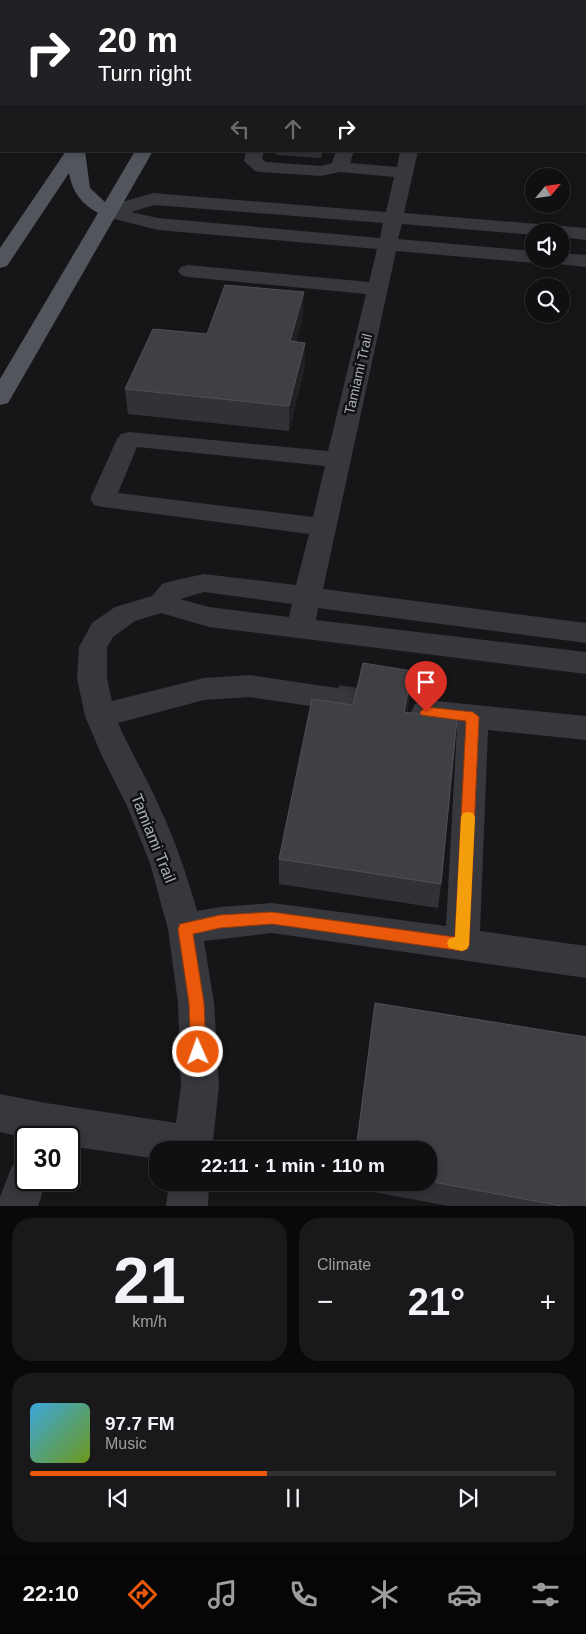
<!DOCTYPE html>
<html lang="en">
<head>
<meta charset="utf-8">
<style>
  :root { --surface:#101012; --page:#19191b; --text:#f1f3f6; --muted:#9c9d9f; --line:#303032; --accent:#ea580c }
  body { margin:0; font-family:Arial,sans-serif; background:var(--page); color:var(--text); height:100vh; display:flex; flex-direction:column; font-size:19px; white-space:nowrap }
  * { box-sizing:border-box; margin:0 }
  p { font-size:16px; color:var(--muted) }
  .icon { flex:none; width:28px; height:28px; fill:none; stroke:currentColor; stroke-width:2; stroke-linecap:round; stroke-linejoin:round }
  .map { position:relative; height:1206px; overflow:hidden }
  .panel { display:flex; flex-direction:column; gap:12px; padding:12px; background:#09090a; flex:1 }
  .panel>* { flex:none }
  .hud { position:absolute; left:0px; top:0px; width:586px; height:152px; box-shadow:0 2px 8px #0003,0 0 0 1px var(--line); background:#202124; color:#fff; overflow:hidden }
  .needle { width:32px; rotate:61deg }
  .controls { position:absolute; left:525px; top:168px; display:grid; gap:10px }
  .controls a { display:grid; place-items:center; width:45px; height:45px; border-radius:50%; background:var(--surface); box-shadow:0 2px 8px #0003,0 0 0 1px var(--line); font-size:25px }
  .speed { position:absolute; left:15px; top:1126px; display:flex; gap:10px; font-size:25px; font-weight:700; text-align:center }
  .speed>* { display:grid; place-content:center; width:65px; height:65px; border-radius:50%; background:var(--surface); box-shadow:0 2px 8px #0003,0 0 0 1px var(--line); line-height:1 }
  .speed .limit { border:2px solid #111; border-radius:8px; background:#fff; color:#111 }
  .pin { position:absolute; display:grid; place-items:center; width:42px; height:42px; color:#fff; margin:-51px -21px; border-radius:50% 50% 50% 0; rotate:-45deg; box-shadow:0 0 5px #0007 }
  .pin .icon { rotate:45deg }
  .me { position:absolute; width:55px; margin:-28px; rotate:358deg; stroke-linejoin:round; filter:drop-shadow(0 0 4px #0008) }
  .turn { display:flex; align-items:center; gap:18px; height:105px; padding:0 15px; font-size:22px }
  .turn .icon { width:65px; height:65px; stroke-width:2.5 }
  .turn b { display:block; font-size:35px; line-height:42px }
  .lanes { display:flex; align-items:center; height:48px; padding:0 15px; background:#0003; justify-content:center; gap:25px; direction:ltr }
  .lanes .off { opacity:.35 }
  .big { font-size:38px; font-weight:800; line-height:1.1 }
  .panel .tile { flex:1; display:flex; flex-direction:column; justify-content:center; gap:8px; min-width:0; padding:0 18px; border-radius:20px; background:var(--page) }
  .panel .dial { align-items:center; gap:0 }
  .dial b { font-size:65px; line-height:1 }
  .song { display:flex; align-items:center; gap:15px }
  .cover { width:60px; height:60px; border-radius:8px; background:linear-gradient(135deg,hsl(200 70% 55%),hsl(80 70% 35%)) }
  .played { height:5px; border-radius:2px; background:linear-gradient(90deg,var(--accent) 45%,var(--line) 45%) }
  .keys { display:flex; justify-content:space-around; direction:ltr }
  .heat { display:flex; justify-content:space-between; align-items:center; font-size:28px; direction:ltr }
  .panel .tiles { flex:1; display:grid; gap:12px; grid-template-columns:1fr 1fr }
  .tile:last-child { grid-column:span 2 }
  .trip { position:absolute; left:149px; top:1141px; width:288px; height:50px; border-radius:20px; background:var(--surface); box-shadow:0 2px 8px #0003,0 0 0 1px var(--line); font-weight:800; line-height:50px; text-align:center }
  .tab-bar { display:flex; height:80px; justify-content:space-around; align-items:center; background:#060607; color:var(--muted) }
  .tab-bar .icon { width:35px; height:35px }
  .tab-bar .selected { color:var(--accent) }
  .tab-bar b { font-size:22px; color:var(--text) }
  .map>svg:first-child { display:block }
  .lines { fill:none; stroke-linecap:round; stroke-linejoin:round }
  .minor-tunnel { stroke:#333438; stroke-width:28; stroke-dasharray:28 14; stroke-linecap:butt }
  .minor { fill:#37383d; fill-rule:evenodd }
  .major { fill:#53555d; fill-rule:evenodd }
  .wall { fill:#323236 }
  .shaded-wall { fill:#212124 }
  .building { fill:#3f4044; stroke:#4f5156 }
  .route { fill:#ea580c; stroke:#983908 }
  .slow { fill:#f59e0b }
  .labels { text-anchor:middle; stroke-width:5; stroke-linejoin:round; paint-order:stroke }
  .street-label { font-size:14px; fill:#a8aeb9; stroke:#111113 }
  .near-street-label { font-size:16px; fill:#a8aeb9; stroke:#111113 }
</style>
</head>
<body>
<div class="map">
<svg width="586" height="1207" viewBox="0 0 586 1207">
  <rect width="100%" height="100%" fill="#161618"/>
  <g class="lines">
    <!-- minor-tunnel -->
    <path class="minor-tunnel" d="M 337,699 L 426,712"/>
    <!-- minor -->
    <path class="minor" d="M 303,0 L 317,0 L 317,1 L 303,1 Z
      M 427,0 L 458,0 L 459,1 L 428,1 Z
      M 585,11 L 586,11 L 586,19 L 585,19 Z
      M 1,48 L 1,58 L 0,59 L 0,49 Z
      M 246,151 L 264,151 L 262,159 L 266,162 L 321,166 L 332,163 L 336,151 L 354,151 L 350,163 L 397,167 L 400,151 L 418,151 L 404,213 L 586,228 L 586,240 L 561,237 L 561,231 L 534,231 L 534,235 L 402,224 L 398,239 L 534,251 L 534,259 L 543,259 L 534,263 L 396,251 L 323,589 L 586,623 L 586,643 L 318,608 L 316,620 L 586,652 L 586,674 L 209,627 L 161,613 L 135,621 L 113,637 L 107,647 L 107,678 L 112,701 L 204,678 L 249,675 L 337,688 L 347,691 L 352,699 L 347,707 L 337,710 L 249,697 L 204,700 L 118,723 C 130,751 147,778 159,806 C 175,840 187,875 197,911 L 220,907 L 272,903 L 446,926 L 457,727 L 415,720 L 411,712 L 415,704 L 426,700 L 586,716 L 586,740 L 488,730 L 480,931 L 586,946 L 586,978 L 272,933 L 204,941 L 214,1003 L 219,1086 L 212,1150 L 158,1150 L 158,1159 L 69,1146 L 69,1138 L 26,1138 L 0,1132 L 0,1094 L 46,1103 L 176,1123 L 181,1086 L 178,1003 L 168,929 L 150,863 L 127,806 L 101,754 L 85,716 L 77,678 L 79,647 L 92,623 L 115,607 L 152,596 L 162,584 L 172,581 L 204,574 L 296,585 L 309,534 L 103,507 L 94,505 L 90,499 L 117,439 L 121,434 L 129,432 L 328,451 L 366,294 L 188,277 L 181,275 L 178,271 L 181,267 L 188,265 L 369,282 L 377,249 L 158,230 L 102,216 L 100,212 L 102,208 L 153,193 L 386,212 L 394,177 L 340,172 L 321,176 L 261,172 L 255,171 L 244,161 ZM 154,205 L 383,223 L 380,238 L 158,218 L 131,212 ZM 137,447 L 325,466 L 313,517 L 118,493 ZM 204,592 L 292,604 L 289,617 L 209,607 L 180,599 Z
      M 561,253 L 586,255 L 586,267 L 550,263 L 547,259 L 561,259 Z
      M 26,1160 L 26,1180 L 46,1180 L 38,1207 L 0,1207 L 0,1197 L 12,1166 Z
      M 169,1182 L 209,1182 L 208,1207 L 166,1207 Z"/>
    <!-- major -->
    <path class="major" d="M 66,151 L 85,151 L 90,188 L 105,202 L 135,151 L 153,151 L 11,398 L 8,403 L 0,405 L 0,379 L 98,213 C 82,204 72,192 69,173 L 7,266 L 0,268 L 0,248 Z"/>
  </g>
  <!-- wall -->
  <path class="wall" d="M 276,151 L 323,151 L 321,158 L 276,155 Z
    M 303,316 L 296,342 L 305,343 L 305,367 L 289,431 L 128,414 L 125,389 L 207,334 Z
    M 412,671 L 410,696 L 407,712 L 441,884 L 438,908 L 279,884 L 279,859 L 353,705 Z
    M 428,1150 L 586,1207 L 454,1207 L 352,1188 L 352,1182 L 428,1182 Z"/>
  <!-- shaded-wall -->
  <path class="shaded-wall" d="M 304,292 L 303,316 L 290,366 L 290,341 Z
    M 305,343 L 305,367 L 289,431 L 289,406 Z
    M 412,671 L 410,696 L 402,737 L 404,712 Z"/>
  <!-- building -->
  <path class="building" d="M 333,0 L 412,0 L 412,1 L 332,1 Z
    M 225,285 L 304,292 L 290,341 L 305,343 L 289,406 L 125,389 L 153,329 L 207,334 Z
    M 363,663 L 412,671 L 404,712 L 457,719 L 441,884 L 279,859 L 312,699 L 353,705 Z
    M 375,1003 L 586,1037 L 586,1207 L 567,1207 L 428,1181 L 428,1150 L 356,1150 Z"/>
  <!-- route -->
  <path class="route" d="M 426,707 L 473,712 L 479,717 L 469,945 L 467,949 L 462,951 L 272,924 L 220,928 L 193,934 L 204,1003 L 206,1052 L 204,1058 L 198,1060 L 193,1058 L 191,1052 L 189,1003 L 178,929 L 180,924 L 220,915 L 272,912 L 455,937 L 466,721 L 421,715 L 420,712 Z"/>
  <!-- slow -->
  <path class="slow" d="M 468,812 L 473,813 L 475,817 L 469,945 L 467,949 L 462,951 L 449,948 L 447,943 L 449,939 L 455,937 L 461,817 L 463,813 Z"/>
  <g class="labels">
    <!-- street labels -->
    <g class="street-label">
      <text transform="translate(358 374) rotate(-77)" y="5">Tamiami Trail</text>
    </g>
    <!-- near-street labels -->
    <g class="near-street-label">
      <text transform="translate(154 838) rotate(68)" y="6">Tamiami Trail</text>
    </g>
  </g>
</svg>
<div class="controls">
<a><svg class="needle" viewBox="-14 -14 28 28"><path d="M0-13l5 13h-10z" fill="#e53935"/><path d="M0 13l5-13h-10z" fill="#9c9d9f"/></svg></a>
<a><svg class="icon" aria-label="sound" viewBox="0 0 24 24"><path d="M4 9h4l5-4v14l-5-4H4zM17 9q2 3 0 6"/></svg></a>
<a><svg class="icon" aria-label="search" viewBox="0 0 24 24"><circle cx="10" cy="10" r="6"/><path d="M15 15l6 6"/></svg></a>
</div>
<div class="speed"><div class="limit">30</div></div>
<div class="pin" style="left:426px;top:712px;background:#d93025"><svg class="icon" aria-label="arrive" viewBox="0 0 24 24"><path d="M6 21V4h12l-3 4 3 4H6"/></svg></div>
<svg class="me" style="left:198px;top:1052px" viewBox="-20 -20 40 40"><circle r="17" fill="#ea580c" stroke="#fff" stroke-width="3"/><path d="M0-11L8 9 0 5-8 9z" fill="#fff"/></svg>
<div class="trip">22:11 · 1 min · 110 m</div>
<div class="hud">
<div class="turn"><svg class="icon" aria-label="right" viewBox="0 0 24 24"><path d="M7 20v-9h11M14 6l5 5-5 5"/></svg><div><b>20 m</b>Turn right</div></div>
<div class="lanes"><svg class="icon off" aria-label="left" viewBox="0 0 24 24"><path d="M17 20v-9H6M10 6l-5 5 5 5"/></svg><svg class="icon off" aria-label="ahead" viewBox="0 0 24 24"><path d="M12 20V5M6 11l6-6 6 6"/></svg><svg class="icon" aria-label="right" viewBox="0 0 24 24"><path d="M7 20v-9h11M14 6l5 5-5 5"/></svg></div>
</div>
</div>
<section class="panel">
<div class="tiles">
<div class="tile dial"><b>21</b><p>km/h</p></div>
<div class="tile"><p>Climate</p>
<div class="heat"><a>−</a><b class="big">21°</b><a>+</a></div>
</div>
<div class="tile">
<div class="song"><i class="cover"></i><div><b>97.7 FM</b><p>Music</p></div></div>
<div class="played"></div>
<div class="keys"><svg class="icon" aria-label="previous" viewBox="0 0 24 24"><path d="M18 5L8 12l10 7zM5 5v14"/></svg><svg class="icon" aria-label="pause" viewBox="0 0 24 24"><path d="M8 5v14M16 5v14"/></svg><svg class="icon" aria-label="next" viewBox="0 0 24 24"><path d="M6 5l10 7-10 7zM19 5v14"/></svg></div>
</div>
</div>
</section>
<nav class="tab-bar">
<b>22:10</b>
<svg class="icon selected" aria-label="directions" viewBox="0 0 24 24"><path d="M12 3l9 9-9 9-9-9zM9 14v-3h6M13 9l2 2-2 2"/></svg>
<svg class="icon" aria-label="music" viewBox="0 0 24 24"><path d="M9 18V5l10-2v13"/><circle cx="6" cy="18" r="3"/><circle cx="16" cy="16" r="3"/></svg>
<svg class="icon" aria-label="phone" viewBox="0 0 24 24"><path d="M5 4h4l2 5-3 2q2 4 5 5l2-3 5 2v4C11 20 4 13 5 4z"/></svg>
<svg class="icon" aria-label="climate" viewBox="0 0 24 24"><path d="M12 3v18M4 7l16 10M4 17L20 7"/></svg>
<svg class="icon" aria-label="car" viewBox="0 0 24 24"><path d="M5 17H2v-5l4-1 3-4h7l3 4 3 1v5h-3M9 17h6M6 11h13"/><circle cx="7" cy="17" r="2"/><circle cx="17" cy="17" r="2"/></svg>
<svg class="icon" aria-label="filters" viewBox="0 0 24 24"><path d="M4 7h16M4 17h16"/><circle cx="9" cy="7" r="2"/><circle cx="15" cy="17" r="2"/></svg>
</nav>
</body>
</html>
